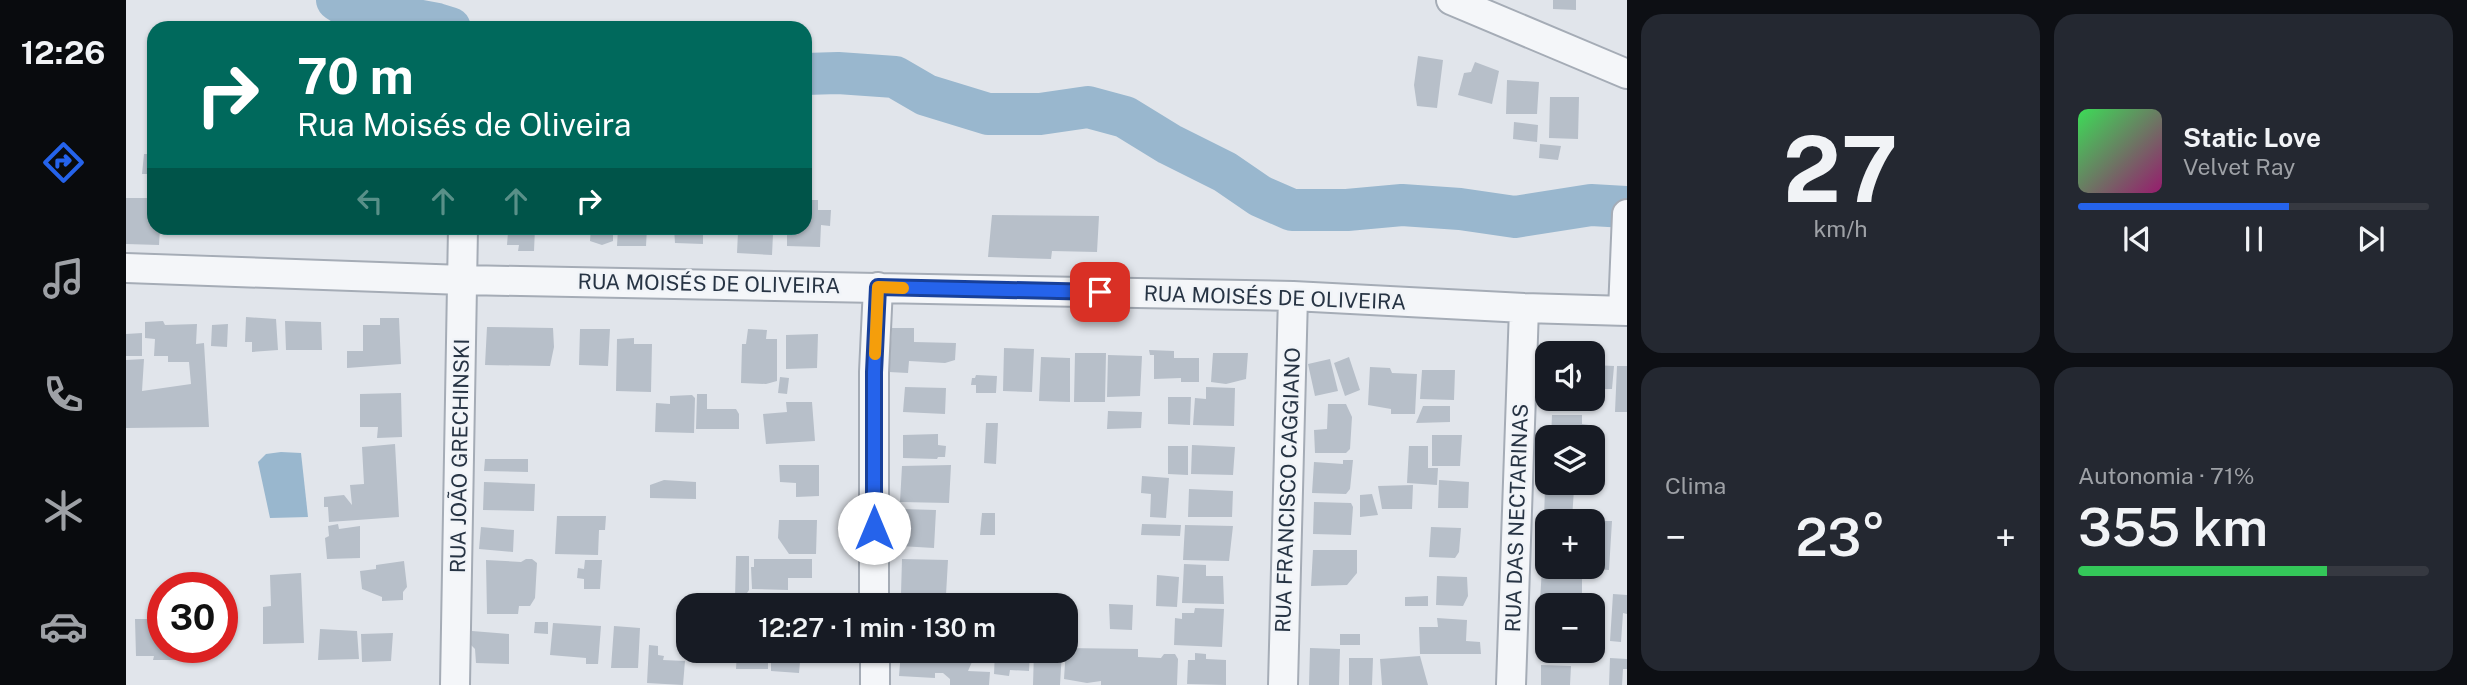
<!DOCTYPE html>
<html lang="pt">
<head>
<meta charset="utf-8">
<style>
  :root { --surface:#171b24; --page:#242831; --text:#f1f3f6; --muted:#9ea1a6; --line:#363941; --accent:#2563eb }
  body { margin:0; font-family:"Public Sans",sans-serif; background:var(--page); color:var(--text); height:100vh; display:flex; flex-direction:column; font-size:26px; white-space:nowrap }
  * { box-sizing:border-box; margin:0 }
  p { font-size:23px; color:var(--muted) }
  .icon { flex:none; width:38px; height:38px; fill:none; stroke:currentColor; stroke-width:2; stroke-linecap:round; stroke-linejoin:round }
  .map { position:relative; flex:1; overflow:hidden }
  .side { display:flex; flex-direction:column; gap:14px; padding:14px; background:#0d0f14; width:840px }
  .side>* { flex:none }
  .banner { position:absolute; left:21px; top:21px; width:665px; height:214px; border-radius:21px; box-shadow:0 2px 5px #0004; background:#00695c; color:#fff; overflow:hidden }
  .tools { position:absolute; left:1409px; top:341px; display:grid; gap:14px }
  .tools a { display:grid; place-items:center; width:70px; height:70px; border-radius:14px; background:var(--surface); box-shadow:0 2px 5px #0004; font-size:35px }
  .speed { position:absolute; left:21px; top:572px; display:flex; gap:14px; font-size:35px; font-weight:700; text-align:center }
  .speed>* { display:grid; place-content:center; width:91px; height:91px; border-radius:50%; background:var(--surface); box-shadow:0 2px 5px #0004; line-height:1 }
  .speed .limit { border:10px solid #d22; background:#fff; color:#111 }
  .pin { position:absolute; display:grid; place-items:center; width:60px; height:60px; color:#fff; margin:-30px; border-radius:14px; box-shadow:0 4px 10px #0006 }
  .me { position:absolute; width:77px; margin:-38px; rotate:0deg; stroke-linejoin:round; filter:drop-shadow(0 0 5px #0008) }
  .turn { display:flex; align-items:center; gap:24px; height:147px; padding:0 35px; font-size:32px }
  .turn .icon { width:91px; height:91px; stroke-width:2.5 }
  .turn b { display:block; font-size:49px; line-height:60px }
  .lanes { display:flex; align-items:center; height:66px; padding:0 35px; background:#0003; justify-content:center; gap:35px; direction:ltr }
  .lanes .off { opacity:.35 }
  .big { font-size:52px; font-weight:600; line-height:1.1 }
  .side .tile { flex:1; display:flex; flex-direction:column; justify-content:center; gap:10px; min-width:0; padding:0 24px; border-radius:21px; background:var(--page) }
  .side .dial { align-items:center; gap:0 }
  .dial b { font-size:91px; line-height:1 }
  .song { display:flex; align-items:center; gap:21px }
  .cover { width:84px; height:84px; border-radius:10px; background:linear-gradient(135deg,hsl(130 70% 55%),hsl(320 70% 35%)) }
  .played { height:7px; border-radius:4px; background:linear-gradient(90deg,var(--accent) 60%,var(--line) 60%) }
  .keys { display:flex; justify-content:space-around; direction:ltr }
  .heat { display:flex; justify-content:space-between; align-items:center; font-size:38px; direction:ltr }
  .charge { height:10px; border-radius:5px; background:linear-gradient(90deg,#34c759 71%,var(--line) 0) }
  .side .tiles { flex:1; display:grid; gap:14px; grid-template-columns:repeat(2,1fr) }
  .trip { position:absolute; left:550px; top:593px; width:402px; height:70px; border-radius:21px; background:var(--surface); box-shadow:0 2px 5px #0004; font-weight:600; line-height:70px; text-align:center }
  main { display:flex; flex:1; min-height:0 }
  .tabs { display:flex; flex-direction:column; width:126px; justify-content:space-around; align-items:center; background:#090b0e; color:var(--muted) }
  .tabs .icon { width:49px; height:49px }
  .tabs .active { color:var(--accent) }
  .tabs b { font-size:32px; color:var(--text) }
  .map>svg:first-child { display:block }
  .water { fill:#99b7ce }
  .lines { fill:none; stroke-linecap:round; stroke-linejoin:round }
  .river { stroke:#99b7ce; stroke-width:42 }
  .building { fill:#b7bfc9 }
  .minor-casing { stroke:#a5acb6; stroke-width:32 }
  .minor { stroke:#f4f6f9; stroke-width:28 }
  .route-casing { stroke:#184099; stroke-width:18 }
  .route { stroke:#2563eb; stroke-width:12 }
  .slow { stroke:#f59e0b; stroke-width:12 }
  .labels { text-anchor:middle; stroke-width:5; stroke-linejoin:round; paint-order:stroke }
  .street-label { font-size:21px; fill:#273444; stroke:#f1f4f8 }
</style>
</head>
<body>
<main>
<nav class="tabs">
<b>12:26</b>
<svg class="icon active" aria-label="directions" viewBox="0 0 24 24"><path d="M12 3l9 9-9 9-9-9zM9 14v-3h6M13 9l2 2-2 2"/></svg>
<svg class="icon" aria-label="music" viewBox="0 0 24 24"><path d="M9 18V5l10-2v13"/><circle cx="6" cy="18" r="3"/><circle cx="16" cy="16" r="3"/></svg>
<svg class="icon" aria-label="phone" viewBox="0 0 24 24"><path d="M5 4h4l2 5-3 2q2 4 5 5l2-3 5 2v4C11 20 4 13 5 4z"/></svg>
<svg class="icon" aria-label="climate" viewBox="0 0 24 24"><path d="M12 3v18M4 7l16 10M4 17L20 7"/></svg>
<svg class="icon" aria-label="car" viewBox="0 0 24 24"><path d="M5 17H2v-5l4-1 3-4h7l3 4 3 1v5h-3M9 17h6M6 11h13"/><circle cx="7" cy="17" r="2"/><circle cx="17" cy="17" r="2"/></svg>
</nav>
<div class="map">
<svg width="1501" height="685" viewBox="0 0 1501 685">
  <rect width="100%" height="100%" fill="#e1e5eb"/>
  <!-- water -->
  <path class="water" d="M 155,452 L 175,453 L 182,517 L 144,518 L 132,462 L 140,454 Z"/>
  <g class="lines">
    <!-- river -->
    <path class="river" d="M 211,0 L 222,7 L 311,24 L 324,28
      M 679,74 L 712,73 L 769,77 L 800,95 L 862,114 L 914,114 L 962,107 L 999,117 L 1043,144 L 1099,172 L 1134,196 L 1166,210 L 1221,210 L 1276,205 L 1334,209 L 1389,217 L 1465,205 L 1501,207"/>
  </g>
  <!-- building -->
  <path class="building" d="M 1427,0 L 1450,0 L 1450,10 L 1427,9 Z
    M 1292,56 L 1317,60 L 1311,108 L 1291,106 L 1288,85 Z
    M 1349,62 L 1373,71 L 1366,104 L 1332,95 L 1338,73 L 1345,72 Z
    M 1381,80 L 1413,82 L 1411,114 L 1380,114 Z
    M 1424,97 L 1453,97 L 1452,139 L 1423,138 Z
    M 1388,122 L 1412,125 L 1411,142 L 1387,139 Z
    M 1414,144 L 1435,146 L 1432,160 L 1413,158 Z
    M 18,154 L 28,154 L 28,174 L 16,174 Z
    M 0,198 L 28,198 L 28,228 L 34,228 L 33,245 L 0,244 Z
    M 679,200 L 692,200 L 692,210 L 705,210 L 704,226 L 695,225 L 694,247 L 661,246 L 661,228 L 679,228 Z
    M 866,215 L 973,216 L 971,252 L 926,251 L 925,259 L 862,257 Z
    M 150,228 L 192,228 L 192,235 L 168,235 Z
    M 250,228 L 275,228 L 275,234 L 250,234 Z
    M 376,228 L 409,228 L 408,251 L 392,251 L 393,245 L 381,245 L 382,232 L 376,231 Z
    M 416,228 L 448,228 L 447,233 L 415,233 Z
    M 465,228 L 487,228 L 487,241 L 476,245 L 464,241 Z
    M 492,228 L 521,228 L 520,246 L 491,246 Z
    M 548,228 L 577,228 L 577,244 L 549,243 Z
    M 617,228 L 633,228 L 633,233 L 647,234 L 646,255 L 611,253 L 612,232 L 617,232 Z
    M 120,317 L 150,319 L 152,350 L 126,352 L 126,342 L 119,342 Z
    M 254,318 L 273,318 L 275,364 L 221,368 L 221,351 L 237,351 L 237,325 L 254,325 Z
    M 37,321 L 39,325 L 71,324 L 70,344 L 78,343 L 83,427 L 0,428 L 0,360 L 18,359 L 16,391 L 65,384 L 63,362 L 42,362 L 42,356 L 28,356 L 29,339 L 19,338 L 19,322 Z
    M 159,321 L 195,322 L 196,350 L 160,350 Z
    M 102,324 L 101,347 L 85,346 L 86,325 Z
    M 361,327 L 427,328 L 428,347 L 424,366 L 359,365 Z
    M 766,328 L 788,328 L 788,342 L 830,343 L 829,360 L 819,363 L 783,361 L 782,373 L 763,372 Z
    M 454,329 L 484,329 L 482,366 L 453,365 Z
    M 622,329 L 641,330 L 640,339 L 651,339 L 651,381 L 640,384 L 615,383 L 616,344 L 620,344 Z
    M 16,333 L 16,356 L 0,356 L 0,334 Z
    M 692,334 L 691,368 L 660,369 L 660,335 Z
    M 508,338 L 508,344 L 526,344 L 525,392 L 490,391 L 491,339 Z
    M 878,348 L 908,349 L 906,392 L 877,391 Z
    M 1023,350 L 1048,351 L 1048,358 L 1073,358 L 1073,382 L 1055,382 L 1055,378 L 1028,379 L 1028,355 L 1024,355 Z
    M 949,353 L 980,353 L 979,402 L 948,402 Z
    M 1087,353 L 1122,353 L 1120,379 L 1100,384 L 1085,382 Z
    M 982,355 L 1016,356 L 1014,396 L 981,397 Z
    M 915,357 L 944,358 L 944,402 L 913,401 Z
    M 1223,357 L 1234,390 L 1219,396 L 1208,363 Z
    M 1204,359 L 1212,391 L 1189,396 L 1182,364 Z
    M 1466,365 L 1488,366 L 1486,389 L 1466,389 Z
    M 1491,366 L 1501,366 L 1501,412 L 1489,412 Z
    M 1244,367 L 1264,368 L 1266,373 L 1291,374 L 1289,414 L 1265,414 L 1265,409 L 1242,405 Z
    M 1296,370 L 1329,370 L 1328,400 L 1294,399 Z
    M 850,375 L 871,376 L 870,393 L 850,393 L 850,385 L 845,385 L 846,378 L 849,378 Z
    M 654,377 L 663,378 L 661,394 L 652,393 Z
    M 1419,378 L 1421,378 L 1421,399 L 1452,400 L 1452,409 L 1418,408 Z
    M 779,387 L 820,388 L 819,414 L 777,412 Z
    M 1080,387 L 1109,388 L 1108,426 L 1067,425 L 1069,398 L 1080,399 Z
    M 275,393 L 276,437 L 251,438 L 252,427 L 234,427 L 234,394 Z
    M 571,394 L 581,394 L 581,409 L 610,409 L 613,414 L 613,429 L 570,429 Z
    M 566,395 L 569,398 L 568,433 L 529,432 L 530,403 L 544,404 L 544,396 Z
    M 1042,397 L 1065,397 L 1064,425 L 1042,424 Z
    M 660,402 L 686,402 L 689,441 L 640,444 L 637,414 L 661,412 Z
    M 1202,404 L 1220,404 L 1226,417 L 1224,449 L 1220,453 L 1189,453 L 1188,430 L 1201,429 Z
    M 1297,406 L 1324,406 L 1324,422 L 1290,423 Z
    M 982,411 L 1016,412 L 1015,428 L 981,429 Z
    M 1426,415 L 1456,415 L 1456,424 L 1463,425 L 1462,436 L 1425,438 Z
    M 860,423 L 872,423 L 870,464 L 858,463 Z
    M 812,434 L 812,445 L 820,446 L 819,457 L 812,457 L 811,459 L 777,458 L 777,435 Z
    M 1306,435 L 1336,435 L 1334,466 L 1306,466 Z
    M 269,444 L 273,517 L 203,522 L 202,507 L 198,507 L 198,497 L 218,495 L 226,505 L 224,485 L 238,484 L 236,447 Z
    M 1066,445 L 1109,447 L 1107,475 L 1065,474 Z
    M 1042,446 L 1062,446 L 1062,475 L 1042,474 Z
    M 1283,446 L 1302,446 L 1302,468 L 1312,468 L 1311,485 L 1281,483 Z
    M 359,459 L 402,459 L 402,472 L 358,471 Z
    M 1217,460 L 1227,460 L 1224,489 L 1220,494 L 1186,493 L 1188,462 L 1217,464 Z
    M 653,465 L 693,465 L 693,496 L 670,497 L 670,483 L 654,482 Z
    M 825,465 L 823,503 L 774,502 L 776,466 Z
    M 1016,476 L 1043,478 L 1040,518 L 1024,517 L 1025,494 L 1015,493 Z
    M 538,480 L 570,482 L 570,499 L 524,498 L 524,485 Z
    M 1313,480 L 1343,482 L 1342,508 L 1312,508 Z
    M 358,482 L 409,484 L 408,511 L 357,510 Z
    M 1287,485 L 1286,509 L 1256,509 L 1252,486 Z
    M 1419,488 L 1448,489 L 1446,519 L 1418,518 Z
    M 1063,489 L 1107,491 L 1106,517 L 1062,517 Z
    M 1246,494 L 1252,515 L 1234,517 L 1234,495 Z
    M 1188,502 L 1225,503 L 1227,507 L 1225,535 L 1187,534 Z
    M 776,509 L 810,510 L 808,548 L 774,546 Z
    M 856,513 L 869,513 L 869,535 L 854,535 Z
    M 431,516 L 480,516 L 479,530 L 473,530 L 472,555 L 429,554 Z
    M 653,520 L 691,520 L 690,554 L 663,554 L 652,538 Z
    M 1466,521 L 1486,521 L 1483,570 L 1467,569 L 1469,538 L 1466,538 Z
    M 212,524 L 213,529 L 234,526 L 234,558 L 201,559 L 199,538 L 203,536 L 202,526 Z
    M 1016,524 L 1055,525 L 1054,536 L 1015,535 Z
    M 1059,525 L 1107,526 L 1103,561 L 1057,560 Z
    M 355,527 L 388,530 L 387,552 L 353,549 Z
    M 1305,527 L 1335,528 L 1333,552 L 1329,558 L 1303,557 Z
    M 1187,550 L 1231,550 L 1231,573 L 1221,585 L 1185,586 Z
    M 610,556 L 623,556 L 623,590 L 617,599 L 609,599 Z
    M 400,559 L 406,559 L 411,563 L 409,598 L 404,606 L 393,606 L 392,614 L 361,614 L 360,560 L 395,562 Z
    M 628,559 L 686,559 L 686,578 L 662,578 L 662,590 L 626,589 L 625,567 L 628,567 Z
    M 776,559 L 822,560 L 820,595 L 775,594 Z
    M 459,560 L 476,560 L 474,589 L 458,589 L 458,579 L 451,578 L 452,568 L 458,569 Z
    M 278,561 L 281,587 L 277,592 L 277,600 L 256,601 L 256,597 L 236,589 L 234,571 L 250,569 L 250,565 Z
    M 1058,564 L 1080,565 L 1080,576 L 1097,576 L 1098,604 L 1056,603 Z
    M 1416,567 L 1456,568 L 1456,603 L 1414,602 Z
    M 175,573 L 178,643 L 137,644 L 137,607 L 145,606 L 144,575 Z
    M 1031,575 L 1053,577 L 1051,607 L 1030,606 Z
    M 1311,576 L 1341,577 L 1342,596 L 1337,606 L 1310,605 Z
    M 1487,594 L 1501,595 L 1501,614 L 1497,613 L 1495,642 L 1484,641 Z
    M 1302,596 L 1302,606 L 1279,606 L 1279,597 Z
    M 620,599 L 655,599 L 654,606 L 620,606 Z
    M 774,601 L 815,603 L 815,606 L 773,606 Z
    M 983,604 L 1007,605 L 1006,630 L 984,629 Z
    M 1069,608 L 1098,609 L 1096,647 L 1048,645 L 1049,618 L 1056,619 L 1056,613 L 1068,613 Z
    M 1311,618 L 1341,620 L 1340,641 L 1354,642 L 1355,654 L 1294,654 L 1293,627 L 1312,627 Z
    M 9,619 L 37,619 L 37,648 L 54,648 L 54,660 L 27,660 L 28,656 L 10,656 Z
    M 409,622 L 422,622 L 422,634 L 408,633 Z
    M 427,623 L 475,626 L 472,664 L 460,664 L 460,658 L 424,655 Z
    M 488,626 L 514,628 L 512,668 L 485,668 Z
    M 194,629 L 231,631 L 233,659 L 192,660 Z
    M 346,631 L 383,634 L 383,664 L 350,663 L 349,649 L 345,645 Z
    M 267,633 L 265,661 L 236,662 L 235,634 Z
    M 1214,634 L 1234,634 L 1234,645 L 1214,645 Z
    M 523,645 L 532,646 L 532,655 L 538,656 L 537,660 L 559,661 L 557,685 L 521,683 Z
    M 940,648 L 1012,649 L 1012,657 L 1035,658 L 1038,654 L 1049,654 L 1052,659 L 1051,685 L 975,685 L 975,681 L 961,683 L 938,679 Z
    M 1184,648 L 1214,649 L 1213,685 L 1183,685 Z
    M 611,651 L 642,651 L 642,669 L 610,669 Z
    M 645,651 L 675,651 L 673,673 L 645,671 Z
    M 775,651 L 827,653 L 828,657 L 835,658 L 839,651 L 842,651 L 849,655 L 842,671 L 864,672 L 863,685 L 824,685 L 824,679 L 817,673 L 809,673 L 809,678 L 773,676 Z
    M 869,651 L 904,651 L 903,671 L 884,670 L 883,676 L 868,674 Z
    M 908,651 L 936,651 L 934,685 L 907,685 Z
    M 1069,653 L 1080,654 L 1080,659 L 1100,660 L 1100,685 L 1061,684 L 1062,660 L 1069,660 Z
    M 1294,656 L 1302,685 L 1256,685 L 1254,659 Z
    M 1223,658 L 1247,658 L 1246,685 L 1223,685 Z
    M 1484,658 L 1501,659 L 1501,669 L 1497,669 L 1496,685 L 1483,685 Z
    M 1415,665 L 1445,666 L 1444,685 L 1415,685 Z"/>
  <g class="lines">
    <defs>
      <path id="minor" d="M 1325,0 L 1501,74
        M 0,268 L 337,280 L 1167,296 L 1398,308 L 1501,311
        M 1497,311 L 1501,214
        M 748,606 L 748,372 L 752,287
        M 749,651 L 749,685
        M 329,685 L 337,228
        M 1157,685 L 1167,296
        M 1385,685 L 1398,308"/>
    </defs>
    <!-- minor casing -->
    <use href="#minor" class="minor-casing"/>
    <!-- minor -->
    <use href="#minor" class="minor"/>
  </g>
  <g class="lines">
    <defs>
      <path id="route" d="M 748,528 L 748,372 L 752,287 L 974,292"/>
    </defs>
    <!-- route casing -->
    <use href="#route" class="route-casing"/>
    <!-- route -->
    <use href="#route" class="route"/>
    <!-- slow -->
    <path class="slow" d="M 749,354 L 752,287 L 777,288"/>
  </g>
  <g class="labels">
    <!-- street labels -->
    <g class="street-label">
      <text transform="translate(583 284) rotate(1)" y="7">RUA MOISÉS DE OLIVEIRA</text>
      <text transform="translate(1149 298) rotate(2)" y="7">RUA MOISÉS DE OLIVEIRA</text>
      <text transform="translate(334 456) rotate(-89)" y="7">RUA JOÃO GRECHINSKI</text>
      <text transform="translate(1162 490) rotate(-88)" y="7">RUA FRANCISCO CAGGIANO</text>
      <text transform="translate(1391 518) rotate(-88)" y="7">RUA DAS NECTARINAS</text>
    </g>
  </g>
</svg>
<div class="tools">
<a><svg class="icon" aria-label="sound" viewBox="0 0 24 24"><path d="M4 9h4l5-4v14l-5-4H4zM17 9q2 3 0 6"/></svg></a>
<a><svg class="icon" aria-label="layers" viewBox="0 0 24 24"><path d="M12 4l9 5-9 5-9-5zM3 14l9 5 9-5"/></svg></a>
<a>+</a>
<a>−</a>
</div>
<div class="speed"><div class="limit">30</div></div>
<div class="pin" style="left:974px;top:292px;background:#d93025"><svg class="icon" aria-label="arrive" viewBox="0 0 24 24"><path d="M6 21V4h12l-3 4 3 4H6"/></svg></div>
<svg class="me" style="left:748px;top:528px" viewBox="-20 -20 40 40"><circle r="19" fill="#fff"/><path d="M0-13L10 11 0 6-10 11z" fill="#2563eb"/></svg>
<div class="trip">12:27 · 1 min · 130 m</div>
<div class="banner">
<div class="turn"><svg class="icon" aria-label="right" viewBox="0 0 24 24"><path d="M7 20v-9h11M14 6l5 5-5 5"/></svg><div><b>70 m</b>Rua Moisés de Oliveira</div></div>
<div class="lanes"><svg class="icon off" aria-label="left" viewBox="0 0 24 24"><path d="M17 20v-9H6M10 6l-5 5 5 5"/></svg><svg class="icon off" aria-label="ahead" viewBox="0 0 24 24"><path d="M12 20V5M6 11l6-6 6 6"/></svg><svg class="icon off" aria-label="ahead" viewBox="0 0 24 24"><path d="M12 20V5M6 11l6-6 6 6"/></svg><svg class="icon" aria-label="right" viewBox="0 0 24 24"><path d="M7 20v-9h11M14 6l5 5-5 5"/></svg></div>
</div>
</div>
<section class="side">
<div class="tiles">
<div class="tile dial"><b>27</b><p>km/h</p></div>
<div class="tile">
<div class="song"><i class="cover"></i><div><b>Static Love</b><p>Velvet Ray</p></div></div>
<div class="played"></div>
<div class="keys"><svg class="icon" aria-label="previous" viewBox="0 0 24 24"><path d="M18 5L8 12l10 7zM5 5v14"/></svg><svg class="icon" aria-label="pause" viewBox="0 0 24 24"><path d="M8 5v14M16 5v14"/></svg><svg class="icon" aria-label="next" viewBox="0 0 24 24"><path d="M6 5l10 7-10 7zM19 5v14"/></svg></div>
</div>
<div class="tile"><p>Clima</p>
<div class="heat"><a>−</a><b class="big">23°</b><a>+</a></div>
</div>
<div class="tile"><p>Autonomia · 71%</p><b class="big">355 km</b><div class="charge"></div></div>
</div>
</section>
</main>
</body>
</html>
